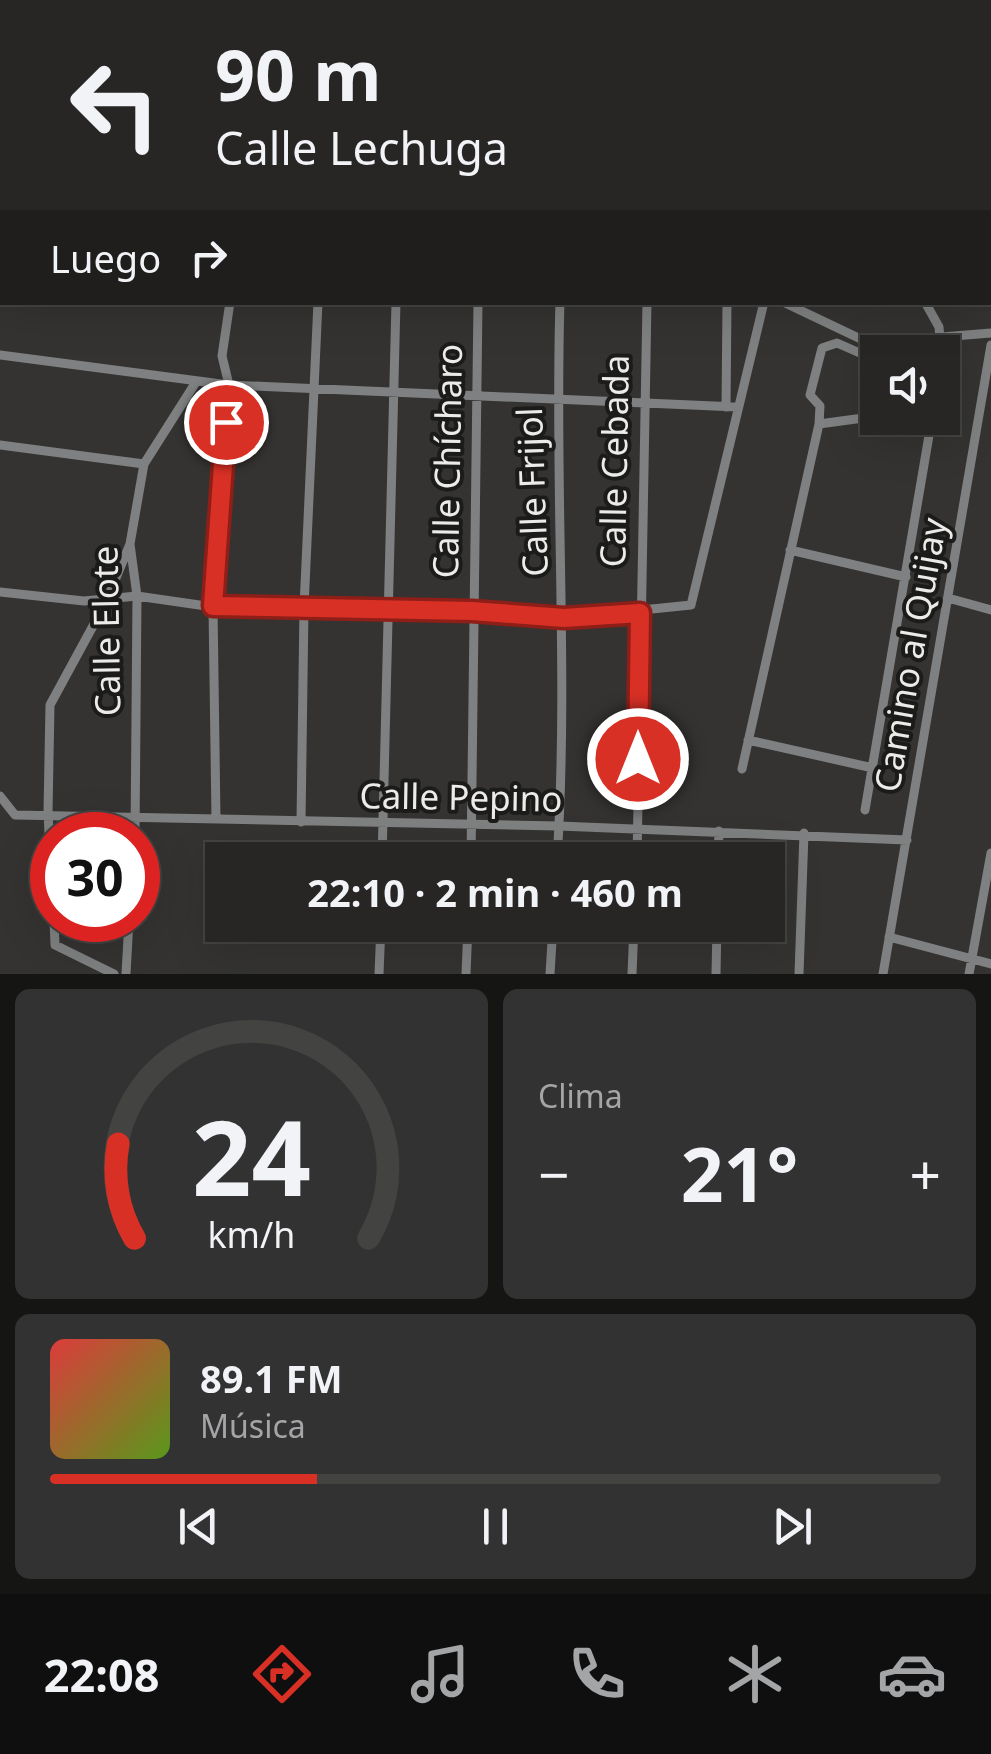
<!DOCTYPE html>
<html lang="es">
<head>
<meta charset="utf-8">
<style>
  :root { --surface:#272625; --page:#333232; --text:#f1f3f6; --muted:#a4a5a7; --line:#434342; --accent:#d93025 }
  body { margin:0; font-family:"Noto Sans",sans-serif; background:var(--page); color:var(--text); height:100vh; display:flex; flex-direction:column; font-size:38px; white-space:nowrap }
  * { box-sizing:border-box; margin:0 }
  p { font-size:32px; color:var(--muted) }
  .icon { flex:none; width:55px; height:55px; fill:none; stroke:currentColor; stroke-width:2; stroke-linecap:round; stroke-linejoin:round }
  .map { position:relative; height:974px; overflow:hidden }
  .drawer { display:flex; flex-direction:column; gap:15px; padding:15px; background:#151514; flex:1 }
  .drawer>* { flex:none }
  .guide { position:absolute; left:0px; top:0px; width:992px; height:305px; box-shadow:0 10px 40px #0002,0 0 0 2px var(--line); background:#272625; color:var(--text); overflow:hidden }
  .controls { position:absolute; left:860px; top:335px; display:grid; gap:20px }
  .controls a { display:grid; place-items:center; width:100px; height:100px; border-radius:0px; background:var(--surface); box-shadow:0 10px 40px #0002,0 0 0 2px var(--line); font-size:50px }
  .speed { position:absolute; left:30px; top:812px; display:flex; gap:20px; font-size:50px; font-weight:700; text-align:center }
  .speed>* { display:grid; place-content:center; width:130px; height:130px; border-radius:50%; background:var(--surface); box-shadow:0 10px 40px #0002,0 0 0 2px var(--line); line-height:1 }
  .speed .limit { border:15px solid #d22; background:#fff; color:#111 }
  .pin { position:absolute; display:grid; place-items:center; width:85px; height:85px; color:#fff; margin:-42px; border:5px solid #fff; border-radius:50%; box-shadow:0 2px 10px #0007 }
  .me { position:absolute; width:110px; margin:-55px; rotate:0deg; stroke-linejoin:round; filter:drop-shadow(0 0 8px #0008) }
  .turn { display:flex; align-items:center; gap:35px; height:210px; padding:0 50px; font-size:45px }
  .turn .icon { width:130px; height:130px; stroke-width:2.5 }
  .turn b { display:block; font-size:70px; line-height:85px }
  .then { display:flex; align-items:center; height:95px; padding:0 50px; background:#0003; gap:20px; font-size:38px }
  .big { font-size:75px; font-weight:700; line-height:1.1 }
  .drawer .tile { flex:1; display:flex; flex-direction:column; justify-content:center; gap:15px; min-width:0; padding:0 35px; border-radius:15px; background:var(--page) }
  .drawer .dial { align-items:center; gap:0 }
  .dial svg { height:260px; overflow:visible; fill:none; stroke:var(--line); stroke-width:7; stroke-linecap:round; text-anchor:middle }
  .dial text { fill:var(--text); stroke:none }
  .song { display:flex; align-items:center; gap:30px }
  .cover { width:120px; height:120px; border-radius:15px; background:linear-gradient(135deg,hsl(0 70% 55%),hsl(90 70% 35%)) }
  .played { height:10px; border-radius:5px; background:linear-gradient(90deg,var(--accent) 30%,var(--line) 30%) }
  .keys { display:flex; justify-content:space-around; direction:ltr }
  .heat { display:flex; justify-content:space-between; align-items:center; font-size:55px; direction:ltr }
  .drawer .tiles { flex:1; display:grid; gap:15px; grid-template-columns:1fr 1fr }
  .tile:last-child { grid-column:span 2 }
  .trip { position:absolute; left:205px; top:842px; width:580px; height:100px; border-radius:0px; background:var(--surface); box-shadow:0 10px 40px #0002,0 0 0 2px var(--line); font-weight:700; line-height:100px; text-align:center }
  .tabs { display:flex; height:160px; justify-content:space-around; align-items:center; background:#100f0f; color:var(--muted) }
  .tabs .icon { width:70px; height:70px }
  .tabs .current { color:var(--accent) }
  .tabs b { font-size:45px; color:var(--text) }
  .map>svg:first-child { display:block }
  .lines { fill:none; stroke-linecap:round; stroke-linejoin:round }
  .stream { stroke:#292208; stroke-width:4 }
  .street { stroke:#7f8081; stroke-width:9 }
  .secondary { stroke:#aaacad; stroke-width:12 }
  .primary { stroke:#cbcdcf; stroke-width:15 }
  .route-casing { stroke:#8d1f18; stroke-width:25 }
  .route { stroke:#d93025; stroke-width:18 }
  .labels { text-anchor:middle; stroke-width:8; stroke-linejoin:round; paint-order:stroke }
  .street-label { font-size:35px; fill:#ecebea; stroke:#1b1b1a }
</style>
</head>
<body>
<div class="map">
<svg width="991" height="974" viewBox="0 0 991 974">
  <rect width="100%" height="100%" fill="#343331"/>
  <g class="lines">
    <!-- stream -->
    <path class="stream" d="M 990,276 L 991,276"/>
    <!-- street -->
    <path class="street" d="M 83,0 L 84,2
      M 247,2 L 247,0
      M 352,2 L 353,0
      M 419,2 L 420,0
      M 489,2 L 490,0
      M 561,2 L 562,0
      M 647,2 L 648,0
      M 818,2 L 818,0
      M 947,2 L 948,0
      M 0,80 L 2,80
      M 783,302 L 888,352
      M 925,302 L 939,327 L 941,352
      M 942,337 L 991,333
      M 0,355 L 229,385 L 737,407
      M 726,407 L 727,302
      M 819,424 L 878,416
      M 0,445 L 144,464
      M 790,550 L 906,577
      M 0,592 L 84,601 L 137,596 L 213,607 L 473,611 L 564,618 L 691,605 L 764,302
      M 948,598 L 991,610
      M 748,740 L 873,768
      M 742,769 L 819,424 L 820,406 L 810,395 L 822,348 L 837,343 L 878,361
      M 0,796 L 15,815 L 559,826 L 907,840
      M 865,810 L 932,418
      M 216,819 L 213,607 L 229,385 L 222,356 L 230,302
      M 301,822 L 304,607 L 318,302
      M 135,835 L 137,596 L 130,544 L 144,464 L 196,382
      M 382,860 L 396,302
      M 471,860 L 478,302
      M 557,860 C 569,674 554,488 560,302
      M 637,860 L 647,302
      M 718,860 L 719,831
      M 52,897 L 48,812 L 50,705 L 106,602 L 130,544
      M 54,920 L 55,945 L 114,974
      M 889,937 L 991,964
      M 126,974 L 129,920
      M 379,974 L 381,925
      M 466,974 L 468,925
      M 550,974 L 553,925
      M 632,974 L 634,925
      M 716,974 L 717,925
      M 799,974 L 804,833
      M 883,974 L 991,345
      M 969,974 L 991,853"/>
    <!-- secondary -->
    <path class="secondary" d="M 877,0 L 884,2
      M 958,0 L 964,2
      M 990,13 L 991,13
      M 990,45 L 991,45"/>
    <!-- primary -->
    <path class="primary" d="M 0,28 L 2,29
      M 0,51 L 2,52
      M 990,150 L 991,150
      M 990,174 L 991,174"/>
  </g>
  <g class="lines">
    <defs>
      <path id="route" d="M 226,422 L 213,606 L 472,611 L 564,618 L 640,613 L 638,759"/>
    </defs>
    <!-- route casing -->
    <use href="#route" class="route-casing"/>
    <!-- route -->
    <use href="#route" class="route"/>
  </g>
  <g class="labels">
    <!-- street labels -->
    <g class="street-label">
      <text transform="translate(448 461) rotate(-89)" y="12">Calle Chícharo</text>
      <text transform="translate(615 461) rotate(-89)" y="12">Calle Cebada</text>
      <text transform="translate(533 492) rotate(-92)" y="12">Calle Frijol</text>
      <text transform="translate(107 631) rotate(-91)" y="12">Calle Elote</text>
      <text transform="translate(911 655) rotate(-80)" y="12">Camino al Quijay</text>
      <text transform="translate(461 798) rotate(1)" y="12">Calle Pepino</text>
    </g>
  </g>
</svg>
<div class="controls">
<a><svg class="icon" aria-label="sound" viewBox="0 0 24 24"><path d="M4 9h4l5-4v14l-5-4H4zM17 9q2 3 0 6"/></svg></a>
</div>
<div class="speed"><div class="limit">30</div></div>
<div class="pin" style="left:226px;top:422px;background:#d93025"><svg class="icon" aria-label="arrive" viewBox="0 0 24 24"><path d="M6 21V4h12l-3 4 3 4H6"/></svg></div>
<svg class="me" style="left:638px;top:759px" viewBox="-20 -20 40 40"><circle r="17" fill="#d93025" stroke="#fff" stroke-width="3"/><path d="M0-11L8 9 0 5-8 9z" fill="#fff"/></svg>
<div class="trip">22:10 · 2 min · 460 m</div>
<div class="guide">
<div class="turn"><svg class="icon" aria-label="left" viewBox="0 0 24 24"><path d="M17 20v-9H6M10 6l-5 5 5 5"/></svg><div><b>90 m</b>Calle Lechuga</div></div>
<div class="then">Luego<svg class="icon" aria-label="right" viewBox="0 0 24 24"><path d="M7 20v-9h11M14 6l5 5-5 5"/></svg></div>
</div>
</div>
<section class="drawer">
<div class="tiles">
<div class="tile dial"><svg viewBox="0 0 100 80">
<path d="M14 69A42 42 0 1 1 86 69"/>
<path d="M14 69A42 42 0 0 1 9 40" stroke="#d93025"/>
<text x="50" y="56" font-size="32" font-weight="700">24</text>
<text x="50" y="72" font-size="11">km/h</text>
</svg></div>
<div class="tile"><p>Clima</p>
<div class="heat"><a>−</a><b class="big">21°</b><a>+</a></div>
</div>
<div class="tile">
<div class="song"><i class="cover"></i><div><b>89.1 FM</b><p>Música</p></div></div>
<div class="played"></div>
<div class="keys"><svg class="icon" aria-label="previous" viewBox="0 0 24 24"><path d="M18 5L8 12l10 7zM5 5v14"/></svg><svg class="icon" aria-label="pause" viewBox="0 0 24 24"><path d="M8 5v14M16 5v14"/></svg><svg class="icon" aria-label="next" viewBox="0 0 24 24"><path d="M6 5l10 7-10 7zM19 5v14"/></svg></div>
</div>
</div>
</section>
<nav class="tabs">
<b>22:08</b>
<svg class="icon current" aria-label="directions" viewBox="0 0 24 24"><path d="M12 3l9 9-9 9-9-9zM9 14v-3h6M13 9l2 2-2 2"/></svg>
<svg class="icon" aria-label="music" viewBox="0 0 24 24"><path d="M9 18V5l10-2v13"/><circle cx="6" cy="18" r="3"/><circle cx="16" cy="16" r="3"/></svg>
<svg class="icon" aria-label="phone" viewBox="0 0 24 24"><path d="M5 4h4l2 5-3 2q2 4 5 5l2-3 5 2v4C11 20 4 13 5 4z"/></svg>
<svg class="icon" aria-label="climate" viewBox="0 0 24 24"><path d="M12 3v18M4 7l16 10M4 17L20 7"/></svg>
<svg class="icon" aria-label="car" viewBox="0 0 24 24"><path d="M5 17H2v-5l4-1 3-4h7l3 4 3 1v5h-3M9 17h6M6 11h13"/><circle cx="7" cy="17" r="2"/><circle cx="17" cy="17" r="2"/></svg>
</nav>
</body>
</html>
